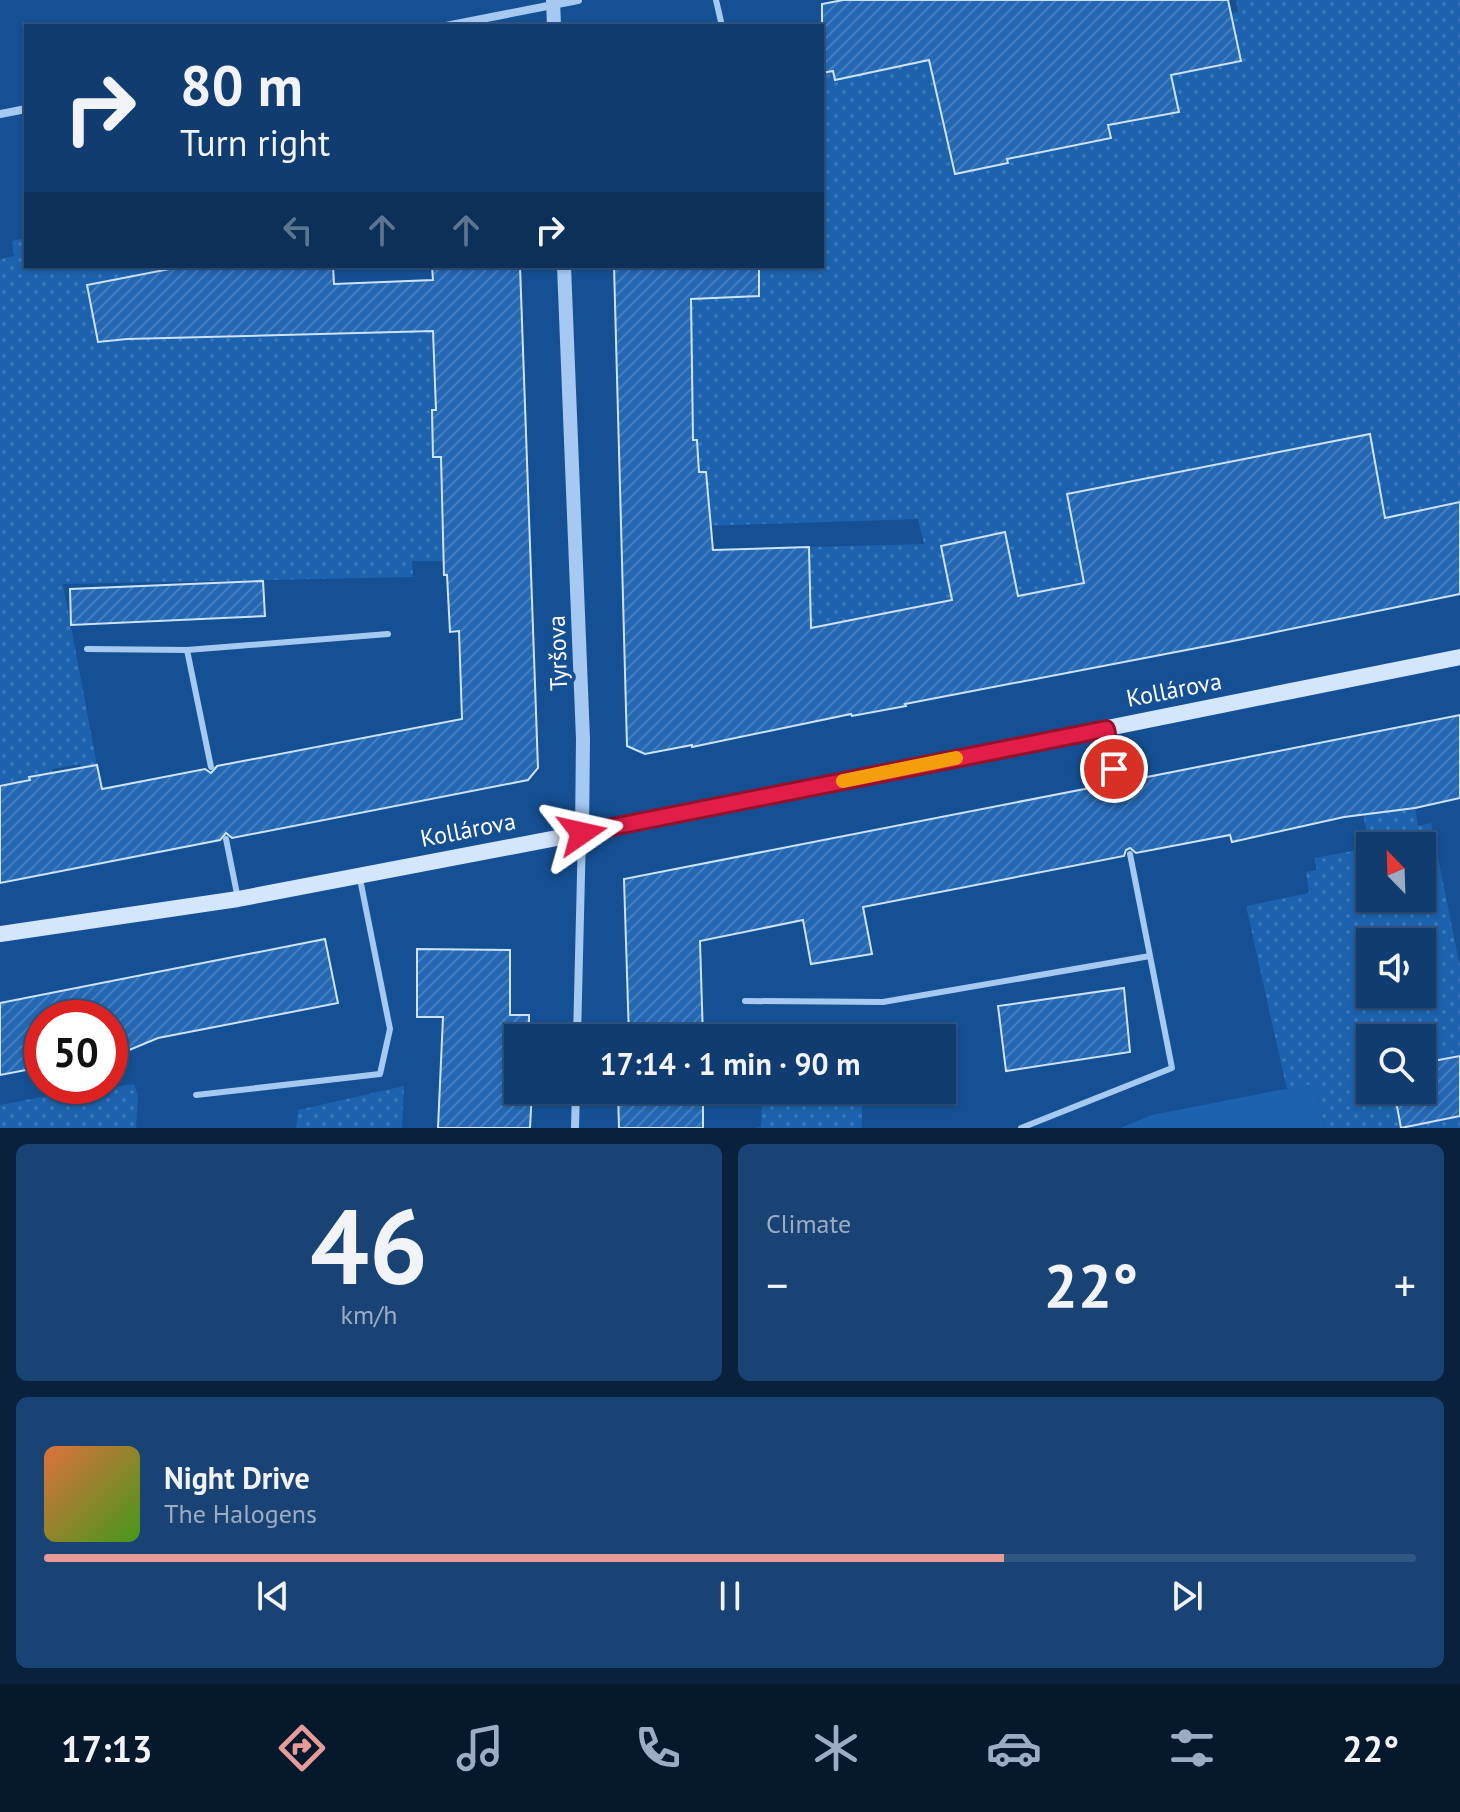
<!DOCTYPE html>
<html lang="en">
<head>
<meta charset="utf-8">
<style>
  :root { --surface:#103c6f; --page:#194374; --text:#f1f3f6; --muted:#9cadc3; --line:#305682; --accent:#e69b98 }
  body { margin:0; font-family:"PT Sans",sans-serif; background:var(--page); color:var(--text); height:100vh; display:flex; flex-direction:column; font-size:30px; white-space:nowrap }
  * { box-sizing:border-box; margin:0 }
  p { font-size:26px; color:var(--muted) }
  .icon { flex:none; width:44px; height:44px; fill:none; stroke:currentColor; stroke-width:2; stroke-linecap:round; stroke-linejoin:round }
  .map { position:relative; height:1128px; overflow:hidden }
  .side { display:flex; flex-direction:column; gap:16px; padding:16px; background:#09213d; flex:1 }
  .side>* { flex:none }
  .hud { position:absolute; left:24px; top:24px; width:800px; height:244px; border-radius:0px; box-shadow:0 2px 6px #0004,0 0 0 2px var(--line); background:#103c6f; color:var(--text); overflow:hidden }
  .needle { width:52px; rotate:337deg }
  .tools { position:absolute; left:1356px; top:832px; display:grid; gap:16px }
  .tools a { display:grid; place-items:center; width:80px; height:80px; border-radius:0px; background:var(--surface); box-shadow:0 2px 6px #0004,0 0 0 2px var(--line); font-size:40px }
  .speed { position:absolute; left:24px; top:1000px; display:flex; gap:16px; font-size:40px; font-weight:700; text-align:center }
  .speed>* { display:grid; place-content:center; width:104px; height:104px; border-radius:50%; background:var(--surface); box-shadow:0 2px 6px #0004,0 0 0 2px var(--line); line-height:1 }
  .speed .limit { border:12px solid #d22; background:#fff; color:#111 }
  .pin { position:absolute; display:grid; place-items:center; width:68px; height:68px; color:#fff; margin:-34px; border:4px solid #fff; border-radius:50%; box-shadow:0 2px 8px #0007 }
  .me { position:absolute; width:88px; margin:-44px; rotate:79deg; stroke-linejoin:round; filter:drop-shadow(0 0 6px #0008) }
  .turn { display:flex; align-items:center; gap:28px; height:168px; padding:0 24px; font-size:36px }
  .turn .icon { width:104px; height:104px; stroke-width:2.5 }
  .turn b { display:block; font-size:56px; line-height:68px }
  .lanes { display:flex; align-items:center; height:76px; padding:0 24px; background:#0003; justify-content:center; gap:40px; direction:ltr }
  .lanes .off { opacity:.35 }
  .big { font-size:60px; font-weight:800; line-height:1.1 }
  .side .tile { flex:1; display:flex; flex-direction:column; justify-content:center; gap:12px; min-width:0; padding:0 28px; border-radius:12px; background:var(--page) }
  .side .dial { align-items:center; gap:0 }
  .dial b { font-size:104px; line-height:1 }
  .song { display:flex; align-items:center; gap:24px }
  .cover { width:96px; height:96px; border-radius:12px; background:linear-gradient(135deg,hsl(20 70% 55%),hsl(100 70% 35%)) }
  .played { height:8px; border-radius:4px; background:linear-gradient(90deg,var(--accent) 70%,var(--line) 70%) }
  .keys { display:flex; justify-content:space-around; direction:ltr }
  .heat { display:flex; justify-content:space-between; align-items:center; font-size:44px; direction:ltr }
  .side .tiles { flex:1; display:grid; gap:16px; grid-template-columns:1fr 1fr }
  .tile:last-child { grid-column:span 2 }
  .trip { position:absolute; left:504px; top:1024px; width:452px; height:80px; border-radius:0px; background:var(--surface); box-shadow:0 2px 6px #0004,0 0 0 2px var(--line); font-weight:800; line-height:80px; text-align:center }
  .dock { display:flex; height:128px; justify-content:space-around; align-items:center; background:#06182c; color:var(--muted) }
  .dock .icon { width:56px; height:56px }
  .dock .active { color:var(--accent) }
  .dock b { font-size:36px; color:var(--text) }
  .map>svg:first-child { display:block }
  .grass { fill:#1d62ae }
  .garden { fill:url(#garden-dots); fill-rule:evenodd }
  .building { fill:url(#building-hatch); stroke:#cde3fc; stroke-width:2 }
  .lines { fill:none; stroke-linecap:round; stroke-linejoin:round }
  .service { stroke:#a5c9f1; stroke-width:6 }
  .minor { stroke:#a5c9f1; stroke-width:8 }
  .tertiary { stroke:#a5c9f1; stroke-width:14 }
  .secondary { stroke:#d4e6fc; stroke-width:16 }
  .route-casing { stroke:#92132f; stroke-width:20 }
  .route { stroke:#e11d48; stroke-width:14 }
  .slow { stroke:#f59e0b; stroke-width:14 }
  .labels { text-anchor:middle; stroke-width:8; stroke-linejoin:round; paint-order:stroke }
  .street-label { font-size:24px; fill:#fff; stroke:#155094 }
</style>
</head>
<body>
<div class="map">
<svg width="1460" height="1128" viewBox="0 0 1460 1128">
  <defs>
    <pattern id="garden-dots" width="8" height="8" patternUnits="userSpaceOnUse" patternTransform="scale(2)"><rect width="8" height="8" fill="#1d62ae"/><path d="M2 2h.1M6 6h.1" fill="none" stroke="#3f7aba" stroke-width="1.8" stroke-linecap="round"/></pattern>
    <pattern id="building-hatch" width="6" height="6" patternUnits="userSpaceOnUse" patternTransform="scale(2)"><rect width="6" height="6" fill="#2467b3"/><path d="M-1 1l2-2M0 6l6-6M5 7l2-2" fill="none" stroke="#457ebe"/></pattern>
  </defs>
  <rect width="100%" height="100%" fill="#155094"/>
  <!-- grass -->
  <path class="grass" d="M 1316,1083 L 1324,1128 L 1120,1128 L 1152,1115 Z"/>
  <!-- garden -->
  <path class="garden" d="M 1236,0 L 1460,0 L 1460,502 L 954,609 L 888,613 L 749,645 L 713,550 L 768,548 L 769,584 L 809,583 L 809,547 L 924,544 L 918,519 L 702,526 L 697,440 L 693,440 L 689,266 L 822,266 L 822,73 L 833,71 L 836,80 L 984,49 L 1210,18 L 1238,12 Z
    M 26,238 L 26,266 L 190,266 L 87,285 L 98,342 L 127,339 L 433,331 L 436,410 L 432,410 L 433,457 L 442,457 L 454,561 L 412,561 L 413,577 L 63,584 L 97,765 L 82,768 L 80,764 L 52,769 L 52,773 L 0,786 L 0,259 L 14,256 L 12,241 Z
    M 1415,806 L 1418,826 L 1431,823 L 1460,967 L 1460,1128 L 1324,1128 L 1316,1083 L 1287,1090 L 1246,906 L 1309,893 L 1306,872 L 1317,870 L 1314,858 L 1370,848 L 1363,813 ZM 1370,846 L 1422,846 L 1422,898 L 1370,898 ZM 1370,942 L 1422,942 L 1422,994 L 1370,994 ZM 1370,1038 L 1422,1038 L 1422,1063 L 1449,1058 L 1460,1117 L 1401,1128 L 1394,1090 L 1370,1090 Z
    M 134,1084 L 138,1096 L 136,1128 L 0,1128 L 0,1105 L 73,1091 L 74,1094 Z
    M 404,1086 L 402,1128 L 296,1128 L 298,1110 Z
    M 762,1095 L 862,1098 L 862,1128 L 754,1128 L 761,1127 Z"/>
  <!-- building -->
  <path class="building" d="M 843,0 L 1228,0 L 1241,61 L 1171,75 L 1179,112 L 1108,125 L 1111,138 L 1007,159 L 1008,163 L 955,174 L 929,60 L 835,80 L 833,71 L 822,73 L 822,4 Z
    M 185,266 L 333,266 L 334,284 L 433,280 L 432,266 L 520,266 L 538,768 L 528,780 L 232,838 L 226,833 L 220,840 L 0,883 L 0,786 L 30,780 L 29,777 L 97,765 L 102,789 L 205,769 L 211,773 L 217,766 L 462,719 L 459,631 L 450,632 L 447,575 L 444,575 L 441,457 L 433,457 L 432,410 L 436,410 L 433,331 L 127,339 L 98,342 L 87,285 Z
    M 614,266 L 759,266 L 759,296 L 691,299 L 693,440 L 697,440 L 699,472 L 706,472 L 713,550 L 809,547 L 811,628 L 952,600 L 941,546 L 1005,532 L 1018,596 L 1084,583 L 1067,494 L 1370,434 L 1385,518 L 1460,502 L 1460,594 L 1228,642 L 905,704 L 906,706 L 852,716 L 851,714 L 692,747 L 692,745 L 645,754 L 627,746 Z
    M 263,581 L 265,616 L 71,625 L 70,589 Z
    M 1460,715 L 1460,798 L 1415,808 L 1344,817 L 1232,842 L 1230,835 L 1136,853 L 1130,848 L 1126,850 L 1124,856 L 863,907 L 872,954 L 811,964 L 803,920 L 700,941 L 703,1038 L 617,1038 L 629,1037 L 624,879 L 1110,784 L 1116,789 L 1120,787 L 1122,782 Z
    M 325,939 L 338,1003 L 158,1038 L 110,1058 L 110,1018 L 42,1018 L 42,1067 L 0,1075 L 0,1003 Z
    M 417,949 L 510,950 L 510,1015 L 529,1015 L 529,1038 L 518,1038 L 518,1090 L 532,1090 L 530,1128 L 438,1128 L 443,1017 L 417,1017 Z
    M 1124,988 L 1130,1052 L 1006,1071 L 998,1006 Z
    M 1460,1056 L 1460,1116 L 1401,1128 L 1394,1090 L 1422,1090 L 1422,1063 Z
    M 618,1090 L 787,1090 L 787,1096 L 703,1097 L 703,1128 L 619,1128 Z"/>
  <g class="lines">
    <!-- service -->
    <path class="service" d="M 716,0 L 722,26
      M 87,649 L 187,650 L 211,767
      M 187,650 L 388,634
      M 1106,731 L 1116,783
      M 226,839 L 238,899
      M 745,1001 L 883,1002 L 1150,956
      M 196,1095 L 380,1074 L 390,1029 L 360,879
      M 1021,1128 L 1172,1068 L 1130,854"/>
    <!-- minor -->
    <path class="minor" d="M 446,26 L 578,0
      M 0,114 L 26,109
      M 577,1038 L 582,834
      M 575,1128 L 576,1090"/>
    <!-- tertiary -->
    <path class="tertiary" d="M 553,0 L 554,26
      M 564,266 L 583,739 L 582,833"/>
    <!-- secondary -->
    <path class="secondary" d="M 0,934 L 238,899 L 661,818 L 1460,657"/>
  </g>
  <g class="lines">
    <defs>
      <path id="route" d="M 582,833 L 1106,729 L 1114,769"/>
    </defs>
    <!-- route casing -->
    <use href="#route" class="route-casing"/>
    <!-- route -->
    <use href="#route" class="route"/>
    <!-- slow -->
    <path class="slow" d="M 843,781 L 956,758"/>
  </g>
  <g class="labels">
    <!-- street labels -->
    <g class="street-label">
      <text transform="translate(558 653) rotate(-92)" y="8">Tyršova</text>
      <text transform="translate(1174 690) rotate(-11)" y="8">Kollárova</text>
      <text transform="translate(468 830) rotate(-11)" y="8">Kollárova</text>
    </g>
  </g>
</svg>
<div class="tools">
<a><svg class="needle" viewBox="-14 -14 28 28"><path d="M0-13l5 13h-10z" fill="#e53935"/><path d="M0 13l5-13h-10z" fill="#9cadc3"/></svg></a>
<a><svg class="icon" aria-label="sound" viewBox="0 0 24 24"><path d="M4 9h4l5-4v14l-5-4H4zM17 9q2 3 0 6"/></svg></a>
<a><svg class="icon" aria-label="search" viewBox="0 0 24 24"><circle cx="10" cy="10" r="6"/><path d="M15 15l6 6"/></svg></a>
</div>
<div class="speed"><div class="limit">50</div></div>
<div class="pin" style="left:1114px;top:769px;background:#d93025"><svg class="icon" aria-label="arrive" viewBox="0 0 24 24"><path d="M6 21V4h12l-3 4 3 4H6"/></svg></div>
<svg class="me" style="left:582px;top:833px" viewBox="-20 -20 40 40"><path d="M0-17L14 15 0 8-14 15z" fill="#e11d48" stroke="#fff" stroke-width="4"/></svg>
<div class="trip">17:14 · 1 min · 90 m</div>
<div class="hud">
<div class="turn"><svg class="icon" aria-label="right" viewBox="0 0 24 24"><path d="M7 20v-9h11M14 6l5 5-5 5"/></svg><div><b>80 m</b>Turn right</div></div>
<div class="lanes"><svg class="icon off" aria-label="left" viewBox="0 0 24 24"><path d="M17 20v-9H6M10 6l-5 5 5 5"/></svg><svg class="icon off" aria-label="ahead" viewBox="0 0 24 24"><path d="M12 20V5M6 11l6-6 6 6"/></svg><svg class="icon off" aria-label="ahead" viewBox="0 0 24 24"><path d="M12 20V5M6 11l6-6 6 6"/></svg><svg class="icon" aria-label="right" viewBox="0 0 24 24"><path d="M7 20v-9h11M14 6l5 5-5 5"/></svg></div>
</div>
</div>
<section class="side">
<div class="tiles">
<div class="tile dial"><b>46</b><p>km/h</p></div>
<div class="tile"><p>Climate</p>
<div class="heat"><a>−</a><b class="big">22°</b><a>+</a></div>
</div>
<div class="tile">
<div class="song"><i class="cover"></i><div><b>Night Drive</b><p>The Halogens</p></div></div>
<div class="played"></div>
<div class="keys"><svg class="icon" aria-label="previous" viewBox="0 0 24 24"><path d="M18 5L8 12l10 7zM5 5v14"/></svg><svg class="icon" aria-label="pause" viewBox="0 0 24 24"><path d="M8 5v14M16 5v14"/></svg><svg class="icon" aria-label="next" viewBox="0 0 24 24"><path d="M6 5l10 7-10 7zM19 5v14"/></svg></div>
</div>
</div>
</section>
<nav class="dock">
<b>17:13</b>
<svg class="icon active" aria-label="directions" viewBox="0 0 24 24"><path d="M12 3l9 9-9 9-9-9zM9 14v-3h6M13 9l2 2-2 2"/></svg>
<svg class="icon" aria-label="music" viewBox="0 0 24 24"><path d="M9 18V5l10-2v13"/><circle cx="6" cy="18" r="3"/><circle cx="16" cy="16" r="3"/></svg>
<svg class="icon" aria-label="phone" viewBox="0 0 24 24"><path d="M5 4h4l2 5-3 2q2 4 5 5l2-3 5 2v4C11 20 4 13 5 4z"/></svg>
<svg class="icon" aria-label="climate" viewBox="0 0 24 24"><path d="M12 3v18M4 7l16 10M4 17L20 7"/></svg>
<svg class="icon" aria-label="car" viewBox="0 0 24 24"><path d="M5 17H2v-5l4-1 3-4h7l3 4 3 1v5h-3M9 17h6M6 11h13"/><circle cx="7" cy="17" r="2"/><circle cx="17" cy="17" r="2"/></svg>
<svg class="icon" aria-label="filters" viewBox="0 0 24 24"><path d="M4 7h16M4 17h16"/><circle cx="9" cy="7" r="2"/><circle cx="15" cy="17" r="2"/></svg>
<b>22°</b>
</nav>
</body>
</html>
